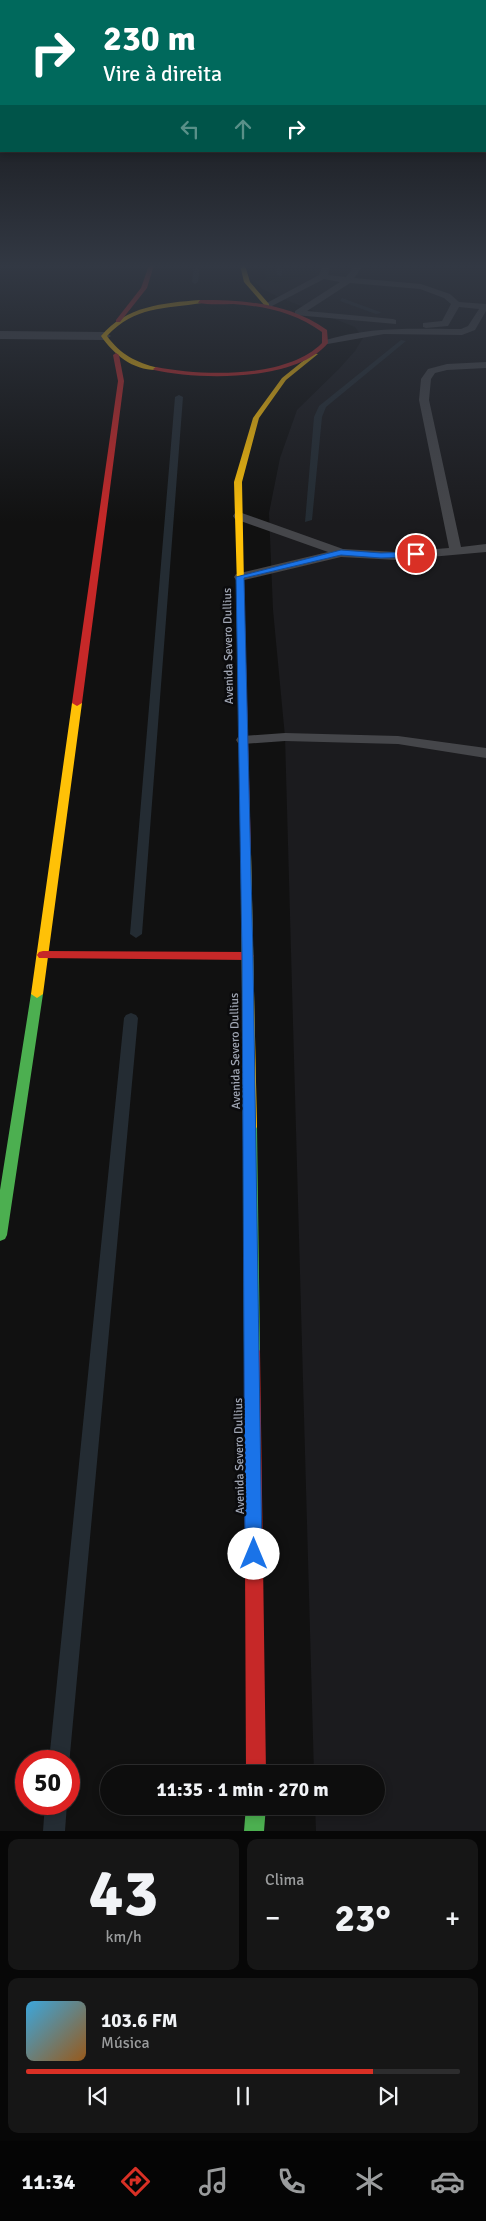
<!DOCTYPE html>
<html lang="pt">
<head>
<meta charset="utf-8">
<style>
  :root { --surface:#0d0d0d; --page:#161616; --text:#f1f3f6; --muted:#9a9c9d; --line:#2d2d2e; --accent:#d93025 }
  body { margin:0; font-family:Signika,sans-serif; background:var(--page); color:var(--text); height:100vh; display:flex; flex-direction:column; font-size:19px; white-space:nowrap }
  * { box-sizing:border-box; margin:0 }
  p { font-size:16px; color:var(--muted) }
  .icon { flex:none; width:28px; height:28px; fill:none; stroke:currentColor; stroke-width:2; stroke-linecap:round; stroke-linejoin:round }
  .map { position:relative; height:1831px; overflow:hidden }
  .details { display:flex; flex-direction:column; gap:8px; padding:8px; background:#070707; flex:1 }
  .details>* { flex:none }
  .top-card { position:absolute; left:0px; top:0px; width:486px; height:152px; box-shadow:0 2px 8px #0003,0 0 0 1px var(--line); background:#00695c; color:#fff; overflow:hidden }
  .speed { position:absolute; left:15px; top:1750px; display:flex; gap:10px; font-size:25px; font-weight:700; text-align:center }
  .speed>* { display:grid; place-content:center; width:65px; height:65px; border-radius:50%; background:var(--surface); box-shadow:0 2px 8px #0003,0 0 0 1px var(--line); line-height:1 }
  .speed .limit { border:8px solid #d22; background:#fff; color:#111 }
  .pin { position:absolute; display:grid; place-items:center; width:42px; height:42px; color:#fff; margin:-21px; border:2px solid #fff; border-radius:50%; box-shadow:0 1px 5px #0007 }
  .me { position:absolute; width:55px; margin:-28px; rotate:0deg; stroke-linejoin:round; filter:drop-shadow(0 0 4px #0008) }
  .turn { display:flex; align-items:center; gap:18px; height:105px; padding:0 20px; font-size:22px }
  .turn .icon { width:65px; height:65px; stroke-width:2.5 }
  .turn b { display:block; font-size:35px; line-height:42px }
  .lanes { display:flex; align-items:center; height:48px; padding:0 20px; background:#0003; justify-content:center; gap:25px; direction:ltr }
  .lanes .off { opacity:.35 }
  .big { font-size:38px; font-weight:700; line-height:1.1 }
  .details .tile { flex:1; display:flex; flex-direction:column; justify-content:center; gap:8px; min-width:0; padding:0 18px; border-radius:10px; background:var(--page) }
  .details .dial { align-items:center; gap:0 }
  .dial b { font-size:65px; line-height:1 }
  .song { display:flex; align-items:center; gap:15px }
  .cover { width:60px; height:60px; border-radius:8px; background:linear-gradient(135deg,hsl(200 70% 55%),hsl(30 70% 35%)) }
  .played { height:5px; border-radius:2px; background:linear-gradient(90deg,var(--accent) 80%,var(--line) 80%) }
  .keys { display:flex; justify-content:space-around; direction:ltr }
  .heat { display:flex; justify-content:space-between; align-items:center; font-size:28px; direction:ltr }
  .details .tiles { flex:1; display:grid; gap:8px; grid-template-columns:1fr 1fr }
  .tile:last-child { grid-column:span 2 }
  .trip { position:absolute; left:100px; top:1765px; width:285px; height:50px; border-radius:25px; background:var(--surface); box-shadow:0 2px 8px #0003,0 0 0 1px var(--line); font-weight:700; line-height:50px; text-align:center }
  .tabs { display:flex; height:80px; justify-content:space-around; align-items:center; background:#050505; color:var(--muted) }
  .tabs .icon { width:35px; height:35px }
  .tabs .current { color:var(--accent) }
  .tabs b { font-size:22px; color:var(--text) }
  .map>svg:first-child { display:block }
  .built { fill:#1b1b1e }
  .green { fill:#151b16 }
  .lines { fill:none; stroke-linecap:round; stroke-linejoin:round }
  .stream { fill:#242c33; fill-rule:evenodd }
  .lane { fill:#45464a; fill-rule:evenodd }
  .street { fill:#45464a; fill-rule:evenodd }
  .fast { fill:#4caf50; fill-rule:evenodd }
  .slow { fill:#ffc107; fill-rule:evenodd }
  .jam { fill:#c62828; fill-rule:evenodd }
  .route { fill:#1a73e8; stroke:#114b97 }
  .labels { text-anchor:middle; stroke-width:5; stroke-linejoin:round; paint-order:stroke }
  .street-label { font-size:12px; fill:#a0a6b4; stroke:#0b0b0d }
</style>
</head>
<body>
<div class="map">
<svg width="486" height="1831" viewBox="0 0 486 1831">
  <rect width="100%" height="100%" fill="#111"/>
  <!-- built -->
  <path class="built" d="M 265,265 L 486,265 L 486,1831 L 316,1831 L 315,1806 L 376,1806 L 376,1774 L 314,1774 L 285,737 L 273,610 L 269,513 L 280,458 L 297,410 L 339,369 L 355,351 L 363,338 L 355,327 L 281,298 L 262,289 L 255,281 L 266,279 Z"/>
  <!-- green -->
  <path class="green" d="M 314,265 L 315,273 L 276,283 L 266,279 L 265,265 Z"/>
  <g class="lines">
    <!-- stream -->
    <path class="stream" d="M 194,265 L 200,265 L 198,282 L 195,284 L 192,282 Z
      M 276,265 L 282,265 L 282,276 L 277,275 Z
      M 342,298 L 380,312 L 381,313 L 376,314 L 340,301 Z
      M 401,340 L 406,341 L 326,407 L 322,417 L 312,520 L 305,522 L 314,417 L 319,406 Z
      M 179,395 L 183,397 L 142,934 L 136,938 L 130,934 L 175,397 Z
      M 131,1013 L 136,1015 L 138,1018 L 69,1765 L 69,1761 L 49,1761 L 124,1018 L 126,1015 Z
      M 45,1804 L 67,1804 L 65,1831 L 43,1831 Z"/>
    <!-- lane -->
    <path class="lane" d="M 323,265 L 331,265 L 328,275 L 346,277 L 355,265 L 364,265 L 354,278 L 421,284 L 450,294 L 459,302 L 486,304 L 486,311 L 475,330 L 462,335 L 384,334 L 322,345 L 322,341 C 372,326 410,329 461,329 L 468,326 L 479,309 L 459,307 L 448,326 L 426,328 L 423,327 L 423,323 L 442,321 L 451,304 L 444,298 L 420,289 L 350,283 L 307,311 L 393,319 L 396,320 L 396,324 L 295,315 L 295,311 L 340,282 L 324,279 L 270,307 L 263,305 L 319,275 Z
      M 486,362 L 486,368 L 447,370 L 435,373 L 431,379 L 429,400 L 461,547 L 486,544 L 486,552 L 397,560 L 341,557 L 240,581 L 236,580 L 234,577 L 236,574 L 328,552 L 235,519 L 233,516 L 235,513 L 239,512 L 343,549 L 397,552 L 449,548 L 419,400 L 421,379 L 428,369 L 447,364 Z
      M 285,733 L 398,736 L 486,748 L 486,758 L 398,744 L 285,741 L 243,744 L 238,743 L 236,740 L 238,737 L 243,736 Z"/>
    <!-- street -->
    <path class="street" d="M 0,331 L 104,332 L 111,336 L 104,340 L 0,339 Z"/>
    <!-- fast -->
    <path class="fast" d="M 37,990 L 43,994 L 7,1235 L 5,1239 L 0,1241 L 0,1190 L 31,994 Z
      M 250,1122 L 255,1124 L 257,1127 L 260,1351 L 257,1355 L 252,1357 L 247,1355 L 244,1351 L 243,1127 L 245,1124 Z
      M 246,1806 L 266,1806 L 264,1831 L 244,1831 Z"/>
    <!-- slow -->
    <path class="slow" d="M 240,265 L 245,265 L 250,282 L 269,304 L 269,306 L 265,306 L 244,282 Z
      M 200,300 L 202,303 C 164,309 135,306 107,336 C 121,355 136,362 158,368 L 158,370 C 134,371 114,355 101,336 C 126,306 163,303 200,300 Z
      M 313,353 L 318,354 L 286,380 L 259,418 L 242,482 L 244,584 L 237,586 L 234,482 L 253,418 L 282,378 Z
      M 77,700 L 82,703 L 43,994 L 37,998 L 31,994 L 72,703 Z
      M 246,851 L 251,854 L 257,1127 L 255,1130 L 245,1130 L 243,1127 L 241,854 Z"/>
    <!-- jam -->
    <path class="jam" d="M 149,265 L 154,265 L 147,288 L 120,322 L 116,322 L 116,320 L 141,288 Z
      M 200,300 C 246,300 288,303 327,330 L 328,343 C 296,382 199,380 154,370 L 153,369 L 156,367 C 202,376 287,379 322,343 L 322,332 C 295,313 266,306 233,304 C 222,304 210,305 198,303 Z
      M 116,353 L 119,355 L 124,381 L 82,703 L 77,706 L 72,703 L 118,381 L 113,355 Z
      M 237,582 L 244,584 L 251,854 L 246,857 L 241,854 Z
      M 43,951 L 248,952 L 254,956 L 248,960 L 39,958 L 37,955 L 39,952 Z
      M 252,1345 L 257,1347 L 260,1351 L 266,1774 L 246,1774 L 244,1351 L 247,1347 Z"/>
  </g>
  <!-- sky -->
  <linearGradient id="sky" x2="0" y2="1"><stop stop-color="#090909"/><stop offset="0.51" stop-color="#323843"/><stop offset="1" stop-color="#323843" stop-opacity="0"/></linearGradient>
  <rect width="486" height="522" fill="url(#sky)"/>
  <!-- route -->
  <path class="route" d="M 341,550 L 381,553 L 416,552 L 420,554 L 416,557 L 381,558 L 341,555 L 244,578 L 253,956 L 262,1554 L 260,1560 L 254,1562 L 247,1560 L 245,1554 L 242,956 L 236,577 Z"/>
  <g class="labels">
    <!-- street labels -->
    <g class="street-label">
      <text transform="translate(228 646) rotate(-91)" y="4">Avenida Severo Dullius</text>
      <text transform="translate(235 1051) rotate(-91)" y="4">Avenida Severo Dullius</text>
      <text transform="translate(239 1456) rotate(-91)" y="4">Avenida Severo Dullius</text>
    </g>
  </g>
</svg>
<div class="speed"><div class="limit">50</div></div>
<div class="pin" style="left:416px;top:554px;background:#d93025"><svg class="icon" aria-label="arrive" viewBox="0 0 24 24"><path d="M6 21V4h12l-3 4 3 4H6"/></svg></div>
<svg class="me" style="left:254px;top:1554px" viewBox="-20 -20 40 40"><circle r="19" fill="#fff"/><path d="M0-13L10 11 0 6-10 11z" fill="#1a73e8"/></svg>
<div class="trip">11:35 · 1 min · 270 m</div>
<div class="top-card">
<div class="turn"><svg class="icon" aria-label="right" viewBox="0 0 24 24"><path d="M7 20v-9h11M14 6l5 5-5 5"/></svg><div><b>230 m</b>Vire à direita</div></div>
<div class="lanes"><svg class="icon off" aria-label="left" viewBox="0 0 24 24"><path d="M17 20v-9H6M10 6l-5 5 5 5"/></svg><svg class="icon off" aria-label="ahead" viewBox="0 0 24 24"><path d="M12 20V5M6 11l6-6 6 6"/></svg><svg class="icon" aria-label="right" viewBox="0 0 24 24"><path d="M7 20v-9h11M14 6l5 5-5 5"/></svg></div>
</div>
</div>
<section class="details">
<div class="tiles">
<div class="tile dial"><b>43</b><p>km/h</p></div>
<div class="tile"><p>Clima</p>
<div class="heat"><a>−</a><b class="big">23°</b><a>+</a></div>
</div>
<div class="tile">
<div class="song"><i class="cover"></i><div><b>103.6 FM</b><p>Música</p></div></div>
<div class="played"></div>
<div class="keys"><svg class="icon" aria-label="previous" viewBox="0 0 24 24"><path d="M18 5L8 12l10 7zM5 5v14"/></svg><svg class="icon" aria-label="pause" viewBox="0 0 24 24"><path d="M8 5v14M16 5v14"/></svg><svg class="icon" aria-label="next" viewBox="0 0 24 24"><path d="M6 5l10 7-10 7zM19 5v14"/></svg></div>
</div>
</div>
</section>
<nav class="tabs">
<b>11:34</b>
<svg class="icon current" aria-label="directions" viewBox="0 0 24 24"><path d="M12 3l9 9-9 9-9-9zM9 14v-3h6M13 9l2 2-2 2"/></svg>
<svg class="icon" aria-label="music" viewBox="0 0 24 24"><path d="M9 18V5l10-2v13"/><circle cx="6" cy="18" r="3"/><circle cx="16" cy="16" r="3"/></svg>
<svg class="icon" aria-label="phone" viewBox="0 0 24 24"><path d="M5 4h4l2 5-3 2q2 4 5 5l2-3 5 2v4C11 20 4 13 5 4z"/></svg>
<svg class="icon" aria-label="climate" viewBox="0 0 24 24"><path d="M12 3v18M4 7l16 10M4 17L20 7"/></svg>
<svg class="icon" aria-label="car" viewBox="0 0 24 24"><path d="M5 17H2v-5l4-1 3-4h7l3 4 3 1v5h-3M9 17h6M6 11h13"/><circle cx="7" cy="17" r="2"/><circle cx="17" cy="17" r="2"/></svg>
</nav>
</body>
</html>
